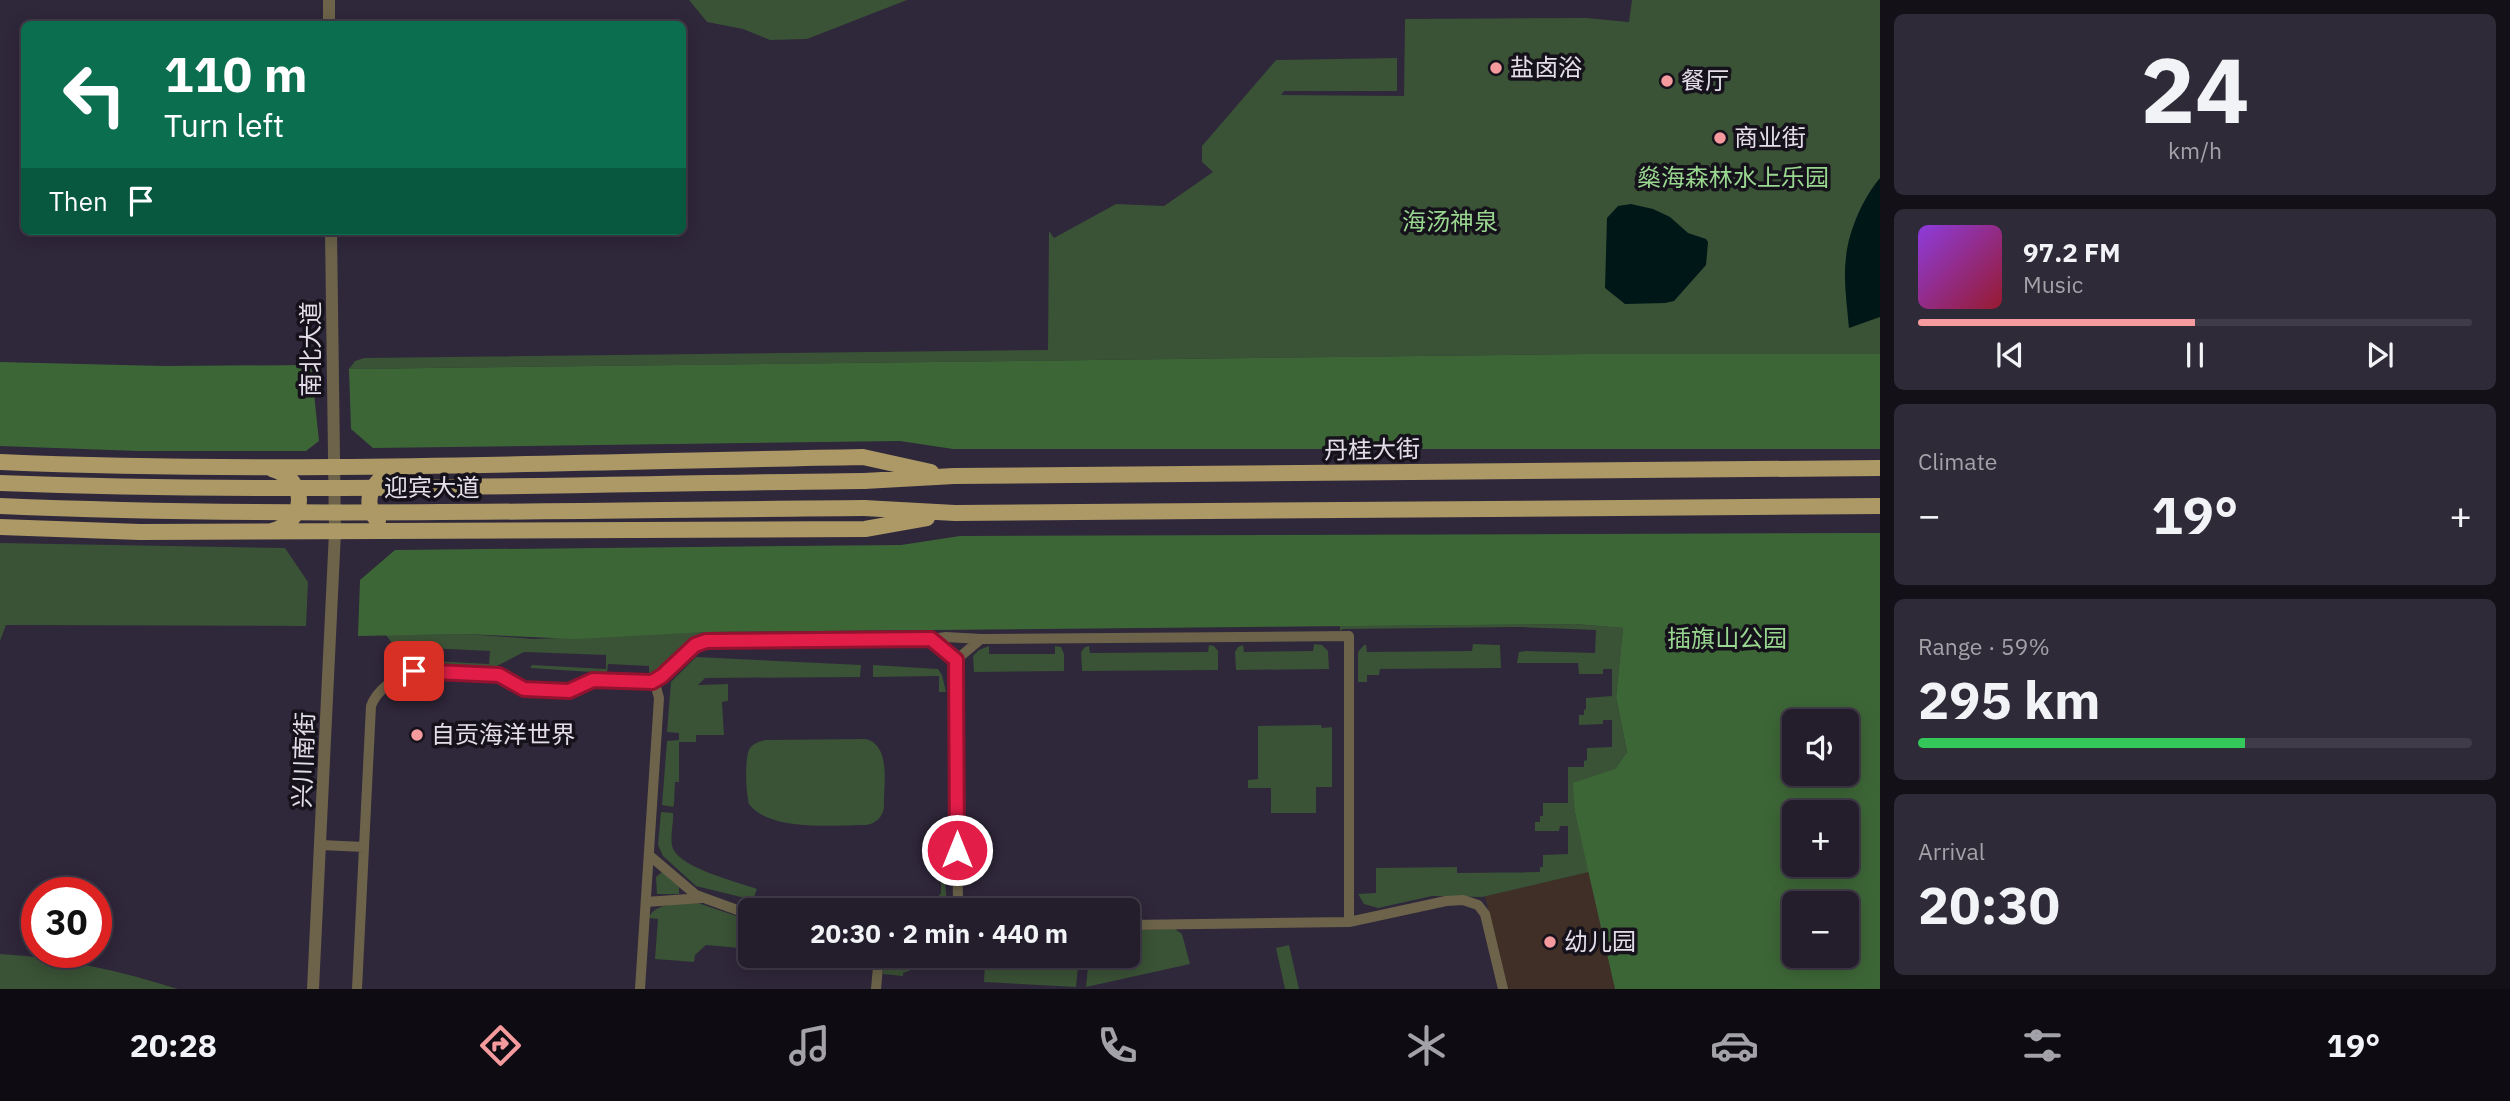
<!DOCTYPE html>
<html lang="en">
<head>
<meta charset="utf-8">
<style>
  :root { --surface:#231d2c; --page:#2f2a38; --text:#f1f3f6; --muted:#a3a2a9; --line:#403b48; --accent:#f59b9e }
  body { margin:0; font-family:"IBM Plex Sans","Noto Sans SC",sans-serif; background:var(--page); color:var(--text); height:100vh; display:flex; flex-direction:column; font-size:26px; white-space:nowrap }
  * { box-sizing:border-box; margin:0 }
  p { font-size:23px; color:var(--muted) }
  .icon { flex:none; width:38px; height:38px; fill:none; stroke:currentColor; stroke-width:2; stroke-linecap:round; stroke-linejoin:round }
  .map { position:relative; flex:1; overflow:hidden }
  .drawer { display:flex; flex-direction:column; gap:14px; padding:14px; background:#131018; width:630px }
  .drawer>* { flex:none }
  .top-card { position:absolute; left:21px; top:21px; width:665px; height:214px; border-radius:10px; box-shadow:0 4px 18px #0003,0 0 0 2px var(--line); background:#0b6e4f; color:#fff; overflow:hidden }
  .fabs { position:absolute; left:1782px; top:709px; display:grid; gap:14px }
  .fabs a { display:grid; place-items:center; width:77px; height:77px; border-radius:10px; background:var(--surface); box-shadow:0 4px 18px #0003,0 0 0 2px var(--line); font-size:35px }
  .speed { position:absolute; left:21px; top:877px; display:flex; gap:14px; font-size:35px; font-weight:700; text-align:center }
  .speed>* { display:grid; place-content:center; width:91px; height:91px; border-radius:50%; background:var(--surface); box-shadow:0 4px 18px #0003,0 0 0 2px var(--line); line-height:1 }
  .speed .limit { border:10px solid #d22; background:#fff; color:#111 }
  .pin { position:absolute; display:grid; place-items:center; width:60px; height:60px; color:#fff; margin:-30px; border-radius:14px; box-shadow:0 4px 10px #0006 }
  .me { position:absolute; width:77px; margin:-38px; rotate:0deg; stroke-linejoin:round; filter:drop-shadow(0 0 5px #0008) }
  .turn { display:flex; align-items:center; gap:24px; height:147px; padding:0 28px; font-size:32px }
  .turn .icon { width:91px; height:91px; stroke-width:2.5 }
  .turn b { display:block; font-size:49px; line-height:60px }
  .then { display:flex; align-items:center; height:66px; padding:0 28px; background:#0003; gap:14px; font-size:26px }
  .big { font-size:52px; font-weight:700; line-height:1.1 }
  .drawer .card { flex:1; display:flex; flex-direction:column; justify-content:center; gap:10px; min-width:0; padding:0 24px; border-radius:10px; background:var(--page) }
  .drawer .dial { align-items:center; gap:0 }
  .dial b { font-size:91px; line-height:1 }
  .song { display:flex; align-items:center; gap:21px }
  .cover { width:84px; height:84px; border-radius:10px; background:linear-gradient(135deg,hsl(270 70% 55%),hsl(350 70% 35%)) }
  .played { height:7px; border-radius:4px; background:linear-gradient(90deg,var(--accent) 50%,var(--line) 50%) }
  .keys { display:flex; justify-content:space-around; direction:ltr }
  .heat { display:flex; justify-content:space-between; align-items:center; font-size:38px; direction:ltr }
  .charge { height:10px; border-radius:5px; background:linear-gradient(90deg,#34c759 59%,var(--line) 0) }
  .trip { position:absolute; left:738px; top:898px; width:402px; height:70px; border-radius:10px; background:var(--surface); box-shadow:0 4px 18px #0003,0 0 0 2px var(--line); font-weight:700; line-height:70px; text-align:center }
  .dock { display:flex; height:112px; justify-content:space-around; align-items:center; background:#0e0c12; color:var(--muted) }
  .dock .icon { width:49px; height:49px }
  .dock .selected { color:var(--accent) }
  .dock b { font-size:32px; color:var(--text) }
  main { display:flex; flex:1; min-height:0 }
  .map>svg:first-child { display:block }
  .education { fill:#402f26 }
  .green { fill:#3a5236 }
  .forest { fill:#3d6637; fill-rule:evenodd }
  .water { fill:#001718 }
  .lines { fill:none; stroke-linecap:round; stroke-linejoin:round }
  .minor { stroke:#6c634a; stroke-width:10 }
  .tertiary { stroke:#6c634a; stroke-width:12 }
  .primary { stroke:#ac9965; stroke-width:16 }
  .primary-bridge { stroke:#ac9965; stroke-width:16 }
  .route-casing { stroke:#92132f; stroke-width:18 }
  .route { stroke:#e11d48; stroke-width:12 }
  .poi-dot { fill:#f59b9e; stroke:#16121b; stroke-width:2.5 }
  .labels { text-anchor:middle; stroke-width:7; stroke-linejoin:round; paint-order:stroke }
  .poi-label { font-size:24px; fill:#e3deea; stroke:#16121b; text-anchor:start }
  .park-label { font-size:24px; fill:#99d68f; stroke:#16121b }
  .street-label { font-size:24px; fill:#e3deea; stroke:#16121b }
</style>
</head>
<body>
<main>
<div class="map">
<svg width="1880" height="989" viewBox="0 0 1880 989">
  <rect width="100%" height="100%" fill="#2f273a"/>
  <!-- education -->
  <path class="education" d="M 1589,872 L 1615,989 L 1506,989 L 1485,896 Z"/>
  <!-- green -->
  <path class="green" d="M 689,0 L 907,0 L 807,39 L 770,40 L 743,29 L 707,22 Z
    M 1632,0 L 1880,0 L 1880,354 L 1588,354 L 349,369 L 355,361 L 364,358 L 1048,350 L 1049,231 L 1054,238 L 1116,204 L 1164,206 L 1213,172 L 1202,162 L 1202,146 L 1276,60 L 1397,58 L 1397,91 L 1284,91 L 1281,95 L 1404,96 L 1405,19 L 1586,18 L 1629,22 Z
    M 0,543 L 285,548 L 308,582 L 306,626 L 6,625 L 0,641 Z
    M 1576,624 L 1623,628 L 1616,697 L 1627,752 L 1615,769 L 1575,813 L 1589,872 L 1482,897 L 1432,896 L 1378,908 L 1364,904 L 1358,894 L 1376,893 L 1376,868 L 1457,867 L 1457,873 L 1540,872 L 1540,867 L 1543,867 L 1543,855 L 1568,854 L 1568,826 L 1560,826 L 1559,831 L 1535,831 L 1535,822 L 1540,822 L 1540,816 L 1543,816 L 1543,803 L 1568,803 L 1568,767 L 1584,767 L 1584,761 L 1587,760 L 1587,748 L 1612,747 L 1612,720 L 1603,720 L 1603,724 L 1579,725 L 1579,715 L 1584,715 L 1584,710 L 1586,709 L 1586,698 L 1612,696 L 1612,669 L 1603,669 L 1603,674 L 1579,674 L 1578,663 L 1517,663 L 1519,652 L 1526,651 L 1595,653 L 1596,630 L 1519,627 L 1343,629 L 1340,631 L 1340,626 Z
    M 708,632 L 694,637 L 656,673 L 649,675 L 649,666 L 608,664 L 607,673 L 530,668 L 532,665 L 606,669 L 606,655 L 524,652 L 493,668 L 414,664 L 415,660 L 489,664 L 490,651 L 406,647 L 397,650 L 386,635 L 466,634 L 534,639 Z
    M 1314,644 L 1322,645 L 1328,651 L 1329,669 L 1236,670 L 1235,652 L 1238,647 L 1243,645 L 1244,652 L 1313,651 Z
    M 1473,644 L 1500,645 L 1501,668 L 1380,669 L 1379,675 L 1367,675 L 1367,682 L 1358,682 L 1358,652 L 1364,645 L 1366,645 L 1367,652 L 1472,651 Z
    M 1209,645 L 1214,646 L 1218,651 L 1218,670 L 1082,671 L 1081,652 L 1085,647 L 1089,646 L 1090,653 L 1208,652 Z
    M 989,646 L 989,654 L 1055,654 L 1055,646 L 1061,647 L 1064,654 L 1064,671 L 974,672 L 973,656 L 979,650 Z
    M 696,657 L 861,665 L 860,677 L 705,678 L 698,685 L 728,684 L 728,701 L 722,702 L 724,735 L 696,735 L 696,742 L 679,742 L 679,782 L 675,782 L 674,804 L 673,807 L 662,805 L 667,741 L 679,740 L 679,733 L 667,732 L 671,682 Z
    M 873,665 L 938,669 L 942,675 L 946,692 L 939,692 L 939,676 L 873,677 Z
    M 1321,725 L 1322,728 L 1332,727 L 1332,787 L 1316,787 L 1316,813 L 1271,813 L 1271,788 L 1248,788 L 1248,780 L 1258,779 L 1258,726 Z
    M 866,739 C 892,746 883,786 884,808 C 882,817 877,823 867,825 C 837,825 769,832 749,804 C 746,794 744,757 750,748 C 754,743 759,742 765,740 Z
    M 661,812 L 673,813 C 674,822 670,835 672,845 C 675,867 738,882 757,889 L 753,900 L 696,886 L 663,856 L 658,845 Z
    M 941,848 L 947,902 L 942,907 L 864,908 L 864,898 L 938,897 L 941,893 Z
    M 662,872 L 679,887 L 679,894 L 657,894 L 656,877 Z
    M 698,903 L 751,921 L 751,949 L 706,945 L 695,955 L 694,962 L 655,959 L 658,919 L 649,918 C 655,901 682,905 698,903 Z
    M 1175,929 L 1182,934 L 1190,964 L 1086,987 L 1089,956 L 1129,956 L 1129,930 Z
    M 1289,945 L 1299,989 L 1285,989 L 1276,948 Z
    M 0,954 C 61,957 120,971 178,989 L 0,989 Z
    M 885,956 L 1079,956 L 1076,987 L 984,982 L 985,965 L 936,961 L 903,973 L 903,976 L 883,974 Z"/>
  <!-- forest -->
  <path class="forest" d="M 1588,354 L 1880,354 L 1880,449 L 953,449 L 900,441 L 373,448 L 351,429 L 349,369 Z
    M 0,362 L 164,366 L 311,365 L 319,441 L 306,451 L 138,451 L 0,446 Z
    M 1880,533 L 1880,989 L 1615,989 L 1575,813 L 1573,783 L 1615,769 L 1627,752 L 1616,697 L 1623,628 L 1576,624 L 708,632 L 576,639 L 466,634 L 358,636 L 360,580 L 395,550 L 901,545 L 960,536 ZM 1794,721 L 1846,721 L 1846,774 L 1794,774 ZM 1794,812 L 1846,812 L 1846,864 L 1794,864 ZM 1794,903 L 1846,903 L 1846,956 L 1794,956 Z"/>
  <!-- water -->
  <path class="water" d="M 1880,178 L 1880,317 L 1849,328 C 1847,305 1843,280 1846,257 C 1849,230 1863,198 1880,178 Z
    M 1631,204 L 1653,209 L 1670,217 L 1688,233 L 1706,239 L 1708,242 L 1706,265 L 1674,301 L 1665,303 L 1625,304 L 1605,288 L 1607,218 L 1618,206 Z"/>
  <g class="lines">
    <!-- minor -->
    <path class="minor" d="M 931,639 L 956,660
      M 321,845 L 364,847
      M 649,855 L 696,895 L 751,915
      M 646,902 L 702,898
      M 958,910 L 956,660 L 981,639
      M 1129,925 L 1349,922 L 1446,901 L 1463,900 L 1478,905 L 1485,914 L 1503,989
      M 357,989 L 371,706 C 376,691 398,674 414,671 L 499,675 L 524,689 L 569,691 L 593,680 L 652,682 L 662,676 L 695,645 L 706,641 L 931,639 L 946,637 L 981,639 L 1349,636 L 1349,922
      M 640,989 L 659,698 L 656,687 L 646,682
      M 876,989 L 879,956"/>
    <!-- tertiary -->
    <path class="tertiary" d="M 329,0 L 329,24
      M 313,989 L 335,532 L 331,231"/>
    <!-- primary -->
    <path class="primary" d="M 0,462 C 287,474 575,462 863,457 L 931,472
      M 272,469 C 308,480 308,520 272,531
      M 864,481 L 954,476 L 1880,468
      M 864,508 L 955,513 L 1880,506
      M 378,521 C 357,498 378,475 401,467
      M 0,527 L 140,532 L 865,529 L 927,518"/>
    <!-- primary-bridge -->
    <path class="primary-bridge" d="M 0,483 C 288,494 576,484 864,481
      M 0,506 C 288,518 576,510 864,508"/>
  </g>
  <g class="lines">
    <defs>
      <path id="route" d="M 414,671 L 499,675 L 524,689 L 569,691 L 593,680 L 652,682 L 662,676 L 695,645 L 706,641 L 931,639 L 956,660 L 957,850"/>
    </defs>
    <!-- route casing -->
    <use href="#route" class="route-casing"/>
    <!-- route -->
    <use href="#route" class="route"/>
  </g>
  <!-- markers -->
  <g class="poi-dot">
    <circle cx="1496" cy="68" r="7"/>
    <circle cx="1667" cy="81" r="7"/>
    <circle cx="1720" cy="138" r="7"/>
    <circle cx="417" cy="735" r="7"/>
    <circle cx="1550" cy="942" r="7"/>
  </g>
  <g class="labels">
    <!-- poi labels -->
    <g class="poi-label">
      <text x="1510" y="76">盐卤浴</text>
      <text x="1681" y="89">餐厅</text>
      <text x="1734" y="146">商业街</text>
      <text x="431" y="743">自贡海洋世界</text>
      <text x="1564" y="950">幼儿园</text>
    </g>
    <!-- park labels -->
    <g class="park-label">
      <text x="1733" y="186">燊海森林水上乐园</text>
      <text x="1450" y="230">海汤神泉</text>
      <text x="1727" y="647">插旗山公园</text>
    </g>
    <!-- street labels -->
    <g class="street-label">
      <text transform="translate(311 349) rotate(-90)" y="8">南北大道</text>
      <text transform="translate(1372 450) rotate(-1)" y="8">丹桂大街</text>
      <text x="432" y="496">迎宾大道</text>
      <text transform="translate(304 760) rotate(-88)" y="8">兴川南街</text>
    </g>
  </g>
</svg>
<div class="fabs">
<a><svg class="icon" aria-label="sound" viewBox="0 0 24 24"><path d="M4 9h4l5-4v14l-5-4H4zM17 9q2 3 0 6"/></svg></a>
<a>+</a>
<a>−</a>
</div>
<div class="speed"><div class="limit">30</div></div>
<div class="pin" style="left:414px;top:671px;background:#d93025"><svg class="icon" aria-label="arrive" viewBox="0 0 24 24"><path d="M6 21V4h12l-3 4 3 4H6"/></svg></div>
<svg class="me" style="left:957px;top:850px" viewBox="-20 -20 40 40"><circle r="17" fill="#e11d48" stroke="#fff" stroke-width="3"/><path d="M0-11L8 9 0 5-8 9z" fill="#fff"/></svg>
<div class="trip">20:30 · 2 min · 440 m</div>
<div class="top-card">
<div class="turn"><svg class="icon" aria-label="left" viewBox="0 0 24 24"><path d="M17 20v-9H6M10 6l-5 5 5 5"/></svg><div><b>110 m</b>Turn left</div></div>
<div class="then">Then<svg class="icon" aria-label="arrive" viewBox="0 0 24 24"><path d="M6 21V4h12l-3 4 3 4H6"/></svg></div>
</div>
</div>
<section class="drawer">
<div class="card dial"><b>24</b><p>km/h</p></div>
<div class="card">
<div class="song"><i class="cover"></i><div><b>97.2 FM</b><p>Music</p></div></div>
<div class="played"></div>
<div class="keys"><svg class="icon" aria-label="previous" viewBox="0 0 24 24"><path d="M18 5L8 12l10 7zM5 5v14"/></svg><svg class="icon" aria-label="pause" viewBox="0 0 24 24"><path d="M8 5v14M16 5v14"/></svg><svg class="icon" aria-label="next" viewBox="0 0 24 24"><path d="M6 5l10 7-10 7zM19 5v14"/></svg></div>
</div>
<div class="card"><p>Climate</p>
<div class="heat"><a>−</a><b class="big">19°</b><a>+</a></div>
</div>
<div class="card"><p>Range · 59%</p><b class="big">295 km</b><div class="charge"></div></div>
<div class="card"><p>Arrival</p><b class="big">20:30</b></div>
</section>
</main>
<nav class="dock">
<b>20:28</b>
<svg class="icon selected" aria-label="directions" viewBox="0 0 24 24"><path d="M12 3l9 9-9 9-9-9zM9 14v-3h6M13 9l2 2-2 2"/></svg>
<svg class="icon" aria-label="music" viewBox="0 0 24 24"><path d="M9 18V5l10-2v13"/><circle cx="6" cy="18" r="3"/><circle cx="16" cy="16" r="3"/></svg>
<svg class="icon" aria-label="phone" viewBox="0 0 24 24"><path d="M5 4h4l2 5-3 2q2 4 5 5l2-3 5 2v4C11 20 4 13 5 4z"/></svg>
<svg class="icon" aria-label="climate" viewBox="0 0 24 24"><path d="M12 3v18M4 7l16 10M4 17L20 7"/></svg>
<svg class="icon" aria-label="car" viewBox="0 0 24 24"><path d="M5 17H2v-5l4-1 3-4h7l3 4 3 1v5h-3M9 17h6M6 11h13"/><circle cx="7" cy="17" r="2"/><circle cx="17" cy="17" r="2"/></svg>
<svg class="icon" aria-label="filters" viewBox="0 0 24 24"><path d="M4 7h16M4 17h16"/><circle cx="9" cy="7" r="2"/><circle cx="15" cy="17" r="2"/></svg>
<b>19°</b>
</nav>
</body>
</html>
